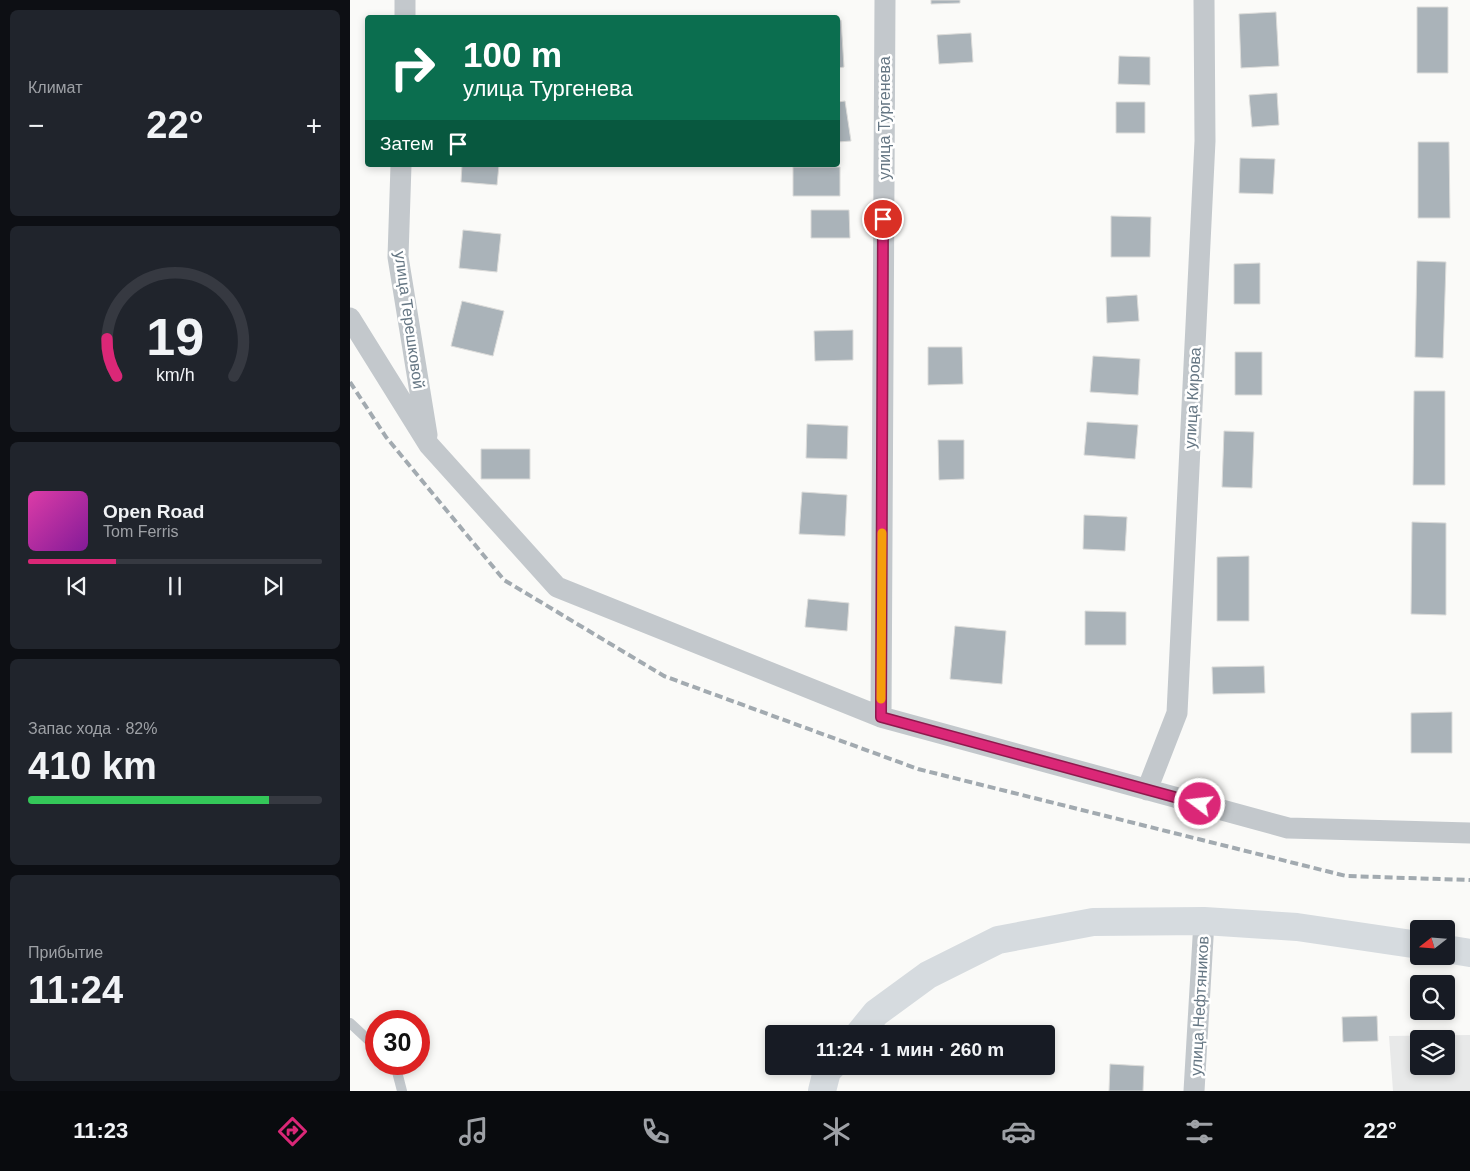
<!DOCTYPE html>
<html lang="ru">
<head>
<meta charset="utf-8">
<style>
  :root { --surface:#171b24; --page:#20242c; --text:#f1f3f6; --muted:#9ea1a6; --line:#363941; --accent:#db2777 }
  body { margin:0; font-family:Helvetica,sans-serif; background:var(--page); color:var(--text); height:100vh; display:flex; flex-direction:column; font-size:19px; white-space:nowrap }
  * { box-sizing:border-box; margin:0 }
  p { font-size:16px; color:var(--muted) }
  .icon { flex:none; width:28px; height:28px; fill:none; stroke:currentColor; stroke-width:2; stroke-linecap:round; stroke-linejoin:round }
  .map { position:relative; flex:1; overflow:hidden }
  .details { display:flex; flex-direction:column; gap:10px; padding:10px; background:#0d0f14; width:350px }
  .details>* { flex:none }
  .banner { position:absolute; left:15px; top:15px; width:475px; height:152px; border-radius:5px; box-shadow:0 2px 8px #0003; background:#0b6e4f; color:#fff; overflow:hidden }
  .needle { width:32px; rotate:253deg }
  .controls { position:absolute; left:1060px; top:920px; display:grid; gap:10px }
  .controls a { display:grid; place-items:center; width:45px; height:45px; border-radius:5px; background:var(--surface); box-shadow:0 2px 8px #0003; font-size:25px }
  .speed { position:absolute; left:15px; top:1010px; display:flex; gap:10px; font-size:25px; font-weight:700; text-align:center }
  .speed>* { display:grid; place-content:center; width:65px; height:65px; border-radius:50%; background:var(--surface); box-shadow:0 2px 8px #0003; line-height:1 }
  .speed .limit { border:8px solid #d22; background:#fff; color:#111 }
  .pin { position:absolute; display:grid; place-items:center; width:42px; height:42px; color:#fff; margin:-21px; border:2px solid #fff; border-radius:50%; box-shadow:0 1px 5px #0007 }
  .me { position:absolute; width:55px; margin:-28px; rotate:285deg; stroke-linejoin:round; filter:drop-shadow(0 0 4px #0008) }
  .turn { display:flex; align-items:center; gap:18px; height:105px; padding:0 15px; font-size:22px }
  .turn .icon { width:65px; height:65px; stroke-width:2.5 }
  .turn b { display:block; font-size:35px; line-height:42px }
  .then { display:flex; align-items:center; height:48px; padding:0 15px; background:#0003; gap:10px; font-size:19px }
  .big { font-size:38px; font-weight:800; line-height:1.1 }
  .details .tile { flex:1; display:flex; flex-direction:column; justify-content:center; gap:8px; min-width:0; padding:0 18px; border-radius:8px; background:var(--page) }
  .details .dial { align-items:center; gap:0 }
  .dial svg { height:130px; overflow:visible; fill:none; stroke:var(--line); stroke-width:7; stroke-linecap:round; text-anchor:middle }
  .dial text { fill:var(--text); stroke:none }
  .song { display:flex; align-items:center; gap:15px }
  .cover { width:60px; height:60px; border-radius:8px; background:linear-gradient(135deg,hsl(320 70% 55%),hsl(290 70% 35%)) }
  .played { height:5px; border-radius:2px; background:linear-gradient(90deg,var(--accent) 30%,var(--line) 30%) }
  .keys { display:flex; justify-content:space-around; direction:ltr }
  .heat { display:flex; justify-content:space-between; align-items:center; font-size:28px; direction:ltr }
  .charge { height:8px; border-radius:4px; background:linear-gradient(90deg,#34c759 82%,var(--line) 0) }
  .trip { position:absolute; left:415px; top:1025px; width:290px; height:50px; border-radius:5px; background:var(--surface); box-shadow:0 2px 8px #0003; font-weight:800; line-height:50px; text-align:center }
  .tab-bar { display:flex; height:80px; justify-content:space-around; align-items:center; background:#090b0e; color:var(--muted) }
  .tab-bar .icon { width:35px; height:35px }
  .tab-bar .on { color:var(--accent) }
  .tab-bar b { font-size:22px; color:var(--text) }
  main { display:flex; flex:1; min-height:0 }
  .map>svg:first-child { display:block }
  .built { fill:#e8e9e9; fill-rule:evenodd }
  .building { fill:#aab3b9; stroke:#dcdcda }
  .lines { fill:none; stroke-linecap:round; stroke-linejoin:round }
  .lane { stroke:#c3c8cc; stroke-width:10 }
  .street { stroke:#c3c8cc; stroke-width:21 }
  .secondary { stroke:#d6dbdf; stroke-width:28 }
  .rail { stroke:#a2aab0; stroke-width:4; stroke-dasharray:8 4; stroke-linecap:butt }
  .route-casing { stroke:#8e194d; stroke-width:12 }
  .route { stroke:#db2777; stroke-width:9 }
  .slow { stroke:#f59e0b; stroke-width:9 }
  .labels { text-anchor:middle; stroke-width:5; stroke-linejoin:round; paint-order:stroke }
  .street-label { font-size:16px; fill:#657683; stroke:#fff }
</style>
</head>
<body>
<main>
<section class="details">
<div class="tile"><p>Климат</p>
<div class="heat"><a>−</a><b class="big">22°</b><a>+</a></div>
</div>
<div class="tile dial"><svg viewBox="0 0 100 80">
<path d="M14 69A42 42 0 1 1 86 69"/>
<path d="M14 69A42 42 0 0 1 8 46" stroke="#db2777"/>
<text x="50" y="56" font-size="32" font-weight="700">19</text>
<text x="50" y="72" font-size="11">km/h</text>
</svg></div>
<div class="tile">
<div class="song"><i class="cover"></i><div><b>Open Road</b><p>Tom Ferris</p></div></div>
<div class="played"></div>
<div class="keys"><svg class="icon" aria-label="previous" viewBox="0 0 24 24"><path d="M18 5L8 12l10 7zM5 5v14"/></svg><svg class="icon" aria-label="pause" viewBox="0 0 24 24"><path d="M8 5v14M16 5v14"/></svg><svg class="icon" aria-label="next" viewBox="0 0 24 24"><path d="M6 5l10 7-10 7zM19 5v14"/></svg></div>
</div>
<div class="tile"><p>Запас хода · 82%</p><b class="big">410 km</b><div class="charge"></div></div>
<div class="tile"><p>Прибытие</p><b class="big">11:24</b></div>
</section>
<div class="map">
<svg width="1120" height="1091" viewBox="0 0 1120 1091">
  <rect width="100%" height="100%" fill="#fafaf8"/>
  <!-- built -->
  <path class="built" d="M 1120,1035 L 1120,1091 L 1043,1091 L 1039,1036 ZM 1069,1039 L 1096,1039 L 1096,1066 L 1069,1066 Z"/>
  <!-- building -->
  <path class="building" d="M 581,0 L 610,0 L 610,3 L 581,4 Z
    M 1067,7 L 1098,7 L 1098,73 L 1067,73 Z
    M 926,12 L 929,66 L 891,68 L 889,14 Z
    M 488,20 L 491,20 L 494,67 L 488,68 Z
    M 621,33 L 623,62 L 589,64 L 587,35 Z
    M 769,56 L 800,57 L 800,85 L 768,84 Z
    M 927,93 L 929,125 L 902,127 L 899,95 Z
    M 495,101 L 501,141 L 488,142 L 488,102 Z
    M 766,102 L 795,102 L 795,133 L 766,133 Z
    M 1068,142 L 1099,142 L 1100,218 L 1068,218 Z
    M 890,158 L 925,159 L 923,194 L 889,193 Z
    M 112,165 L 149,165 L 147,185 L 111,182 Z
    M 443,167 L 490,167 L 490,196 L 443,196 Z
    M 461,210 L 499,210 L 500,238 L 461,238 Z
    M 761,216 L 801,217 L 800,257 L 761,257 Z
    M 113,230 L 151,234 L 147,272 L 109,268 Z
    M 1067,261 L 1096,262 L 1093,358 L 1065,357 Z
    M 910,263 L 910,304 L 884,304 L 884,264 Z
    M 787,295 L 789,321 L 757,323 L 756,297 Z
    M 112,301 L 154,311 L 143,356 L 101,346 Z
    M 503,330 L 503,360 L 465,361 L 464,331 Z
    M 578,347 L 612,347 L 613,384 L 578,385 Z
    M 885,352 L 912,352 L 912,395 L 885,395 Z
    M 743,356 L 790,359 L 788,395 L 740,392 Z
    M 1064,391 L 1095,391 L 1095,485 L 1063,485 Z
    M 737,422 L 788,425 L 785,459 L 734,455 Z
    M 457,424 L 498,426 L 497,459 L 456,458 Z
    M 874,431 L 904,432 L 902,488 L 872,487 Z
    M 588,440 L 614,440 L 614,479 L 589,480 Z
    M 131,449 L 180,449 L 180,479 L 131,479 Z
    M 452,492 L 497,495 L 495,536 L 449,534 Z
    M 734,515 L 777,517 L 775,551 L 733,549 Z
    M 1062,522 L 1096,523 L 1096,615 L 1061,614 Z
    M 899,556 L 899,621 L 867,621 L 867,557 Z
    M 458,599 L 499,603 L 497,631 L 455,627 Z
    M 735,611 L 776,612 L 776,645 L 735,645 Z
    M 605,626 L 656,631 L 652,684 L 600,679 Z
    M 914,666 L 915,693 L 863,694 L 862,667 Z
    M 1102,712 L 1102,753 L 1061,753 L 1061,713 Z
    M 1027,1016 L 1028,1041 L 993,1042 L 992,1017 Z
    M 760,1064 L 794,1066 L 793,1091 L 759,1091 Z"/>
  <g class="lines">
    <!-- lane -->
    <path class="lane" d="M 0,1023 L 26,1047
      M 45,1064 L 52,1091"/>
    <!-- street -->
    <path class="street" d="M 55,18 L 55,0
      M 51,165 L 48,257 L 77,435
      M 0,318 L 79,445 L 207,587 L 531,717 L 938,828 L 1120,833
      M 531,717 L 535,0
      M 797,790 L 827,713 L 855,141 L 854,0
      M 844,1091 L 854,921"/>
    <!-- secondary -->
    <path class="secondary" d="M 1096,949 L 1120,953
      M 509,1034 L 526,1013 L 578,975 L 648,940 L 743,922 L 854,921 L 947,927 L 1069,945
      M 472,1091 L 477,1071 L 482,1066"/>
    <!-- rail -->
    <path class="rail" d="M 0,382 L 36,437 L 154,580 L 314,676 L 568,769 L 996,876 L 1120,880"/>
  </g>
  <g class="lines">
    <defs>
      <path id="route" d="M 533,219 L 531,717 L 850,804"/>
    </defs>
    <!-- route casing -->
    <use href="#route" class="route-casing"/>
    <!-- route -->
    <use href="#route" class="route"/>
    <!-- slow -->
    <path class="slow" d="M 531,699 L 532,533"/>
  </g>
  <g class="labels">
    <!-- street labels -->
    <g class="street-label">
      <text transform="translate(534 118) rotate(-90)" y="6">улица Тургенева</text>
      <text transform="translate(60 320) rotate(82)" y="6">улица Терешковой</text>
      <text transform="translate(842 398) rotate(-87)" y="6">улица Кирова</text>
      <text transform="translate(849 1006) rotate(-87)" y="6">улица Нефтяников</text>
    </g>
  </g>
</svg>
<div class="controls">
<a><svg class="needle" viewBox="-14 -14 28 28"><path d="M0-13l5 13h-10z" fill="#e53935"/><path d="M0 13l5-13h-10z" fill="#9ea1a6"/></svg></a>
<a><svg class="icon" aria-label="search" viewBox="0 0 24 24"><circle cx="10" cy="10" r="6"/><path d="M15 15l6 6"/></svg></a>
<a><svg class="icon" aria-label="layers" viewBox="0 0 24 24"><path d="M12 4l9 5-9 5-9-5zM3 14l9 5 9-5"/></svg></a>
</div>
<div class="speed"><div class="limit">30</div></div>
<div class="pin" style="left:533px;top:219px;background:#d93025"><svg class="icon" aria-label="arrive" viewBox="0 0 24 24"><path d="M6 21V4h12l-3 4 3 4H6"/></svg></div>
<svg class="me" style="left:850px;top:804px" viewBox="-20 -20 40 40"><circle r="17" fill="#db2777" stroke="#fff" stroke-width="3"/><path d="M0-11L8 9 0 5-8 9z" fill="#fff"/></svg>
<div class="trip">11:24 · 1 мин · 260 m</div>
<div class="banner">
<div class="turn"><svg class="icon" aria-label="right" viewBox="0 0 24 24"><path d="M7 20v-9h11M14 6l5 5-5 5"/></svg><div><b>100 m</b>улица Тургенева</div></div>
<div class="then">Затем<svg class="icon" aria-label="arrive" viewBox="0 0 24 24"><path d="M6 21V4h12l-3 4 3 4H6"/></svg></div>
</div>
</div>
</main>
<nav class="tab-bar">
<b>11:23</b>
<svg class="icon on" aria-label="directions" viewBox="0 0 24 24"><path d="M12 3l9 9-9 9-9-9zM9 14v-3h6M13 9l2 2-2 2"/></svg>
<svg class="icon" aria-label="music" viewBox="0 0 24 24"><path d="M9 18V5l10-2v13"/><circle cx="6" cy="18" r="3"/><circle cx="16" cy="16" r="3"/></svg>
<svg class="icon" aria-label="phone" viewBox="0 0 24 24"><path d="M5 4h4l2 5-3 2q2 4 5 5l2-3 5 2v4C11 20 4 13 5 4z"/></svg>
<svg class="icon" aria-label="climate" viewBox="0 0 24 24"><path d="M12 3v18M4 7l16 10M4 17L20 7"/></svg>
<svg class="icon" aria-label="car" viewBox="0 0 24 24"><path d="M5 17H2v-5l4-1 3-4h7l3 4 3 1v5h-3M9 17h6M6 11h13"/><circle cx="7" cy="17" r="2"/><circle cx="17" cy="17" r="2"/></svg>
<svg class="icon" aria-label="filters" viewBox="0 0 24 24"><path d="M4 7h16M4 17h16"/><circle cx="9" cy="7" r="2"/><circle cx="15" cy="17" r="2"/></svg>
<b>22°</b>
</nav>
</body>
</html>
